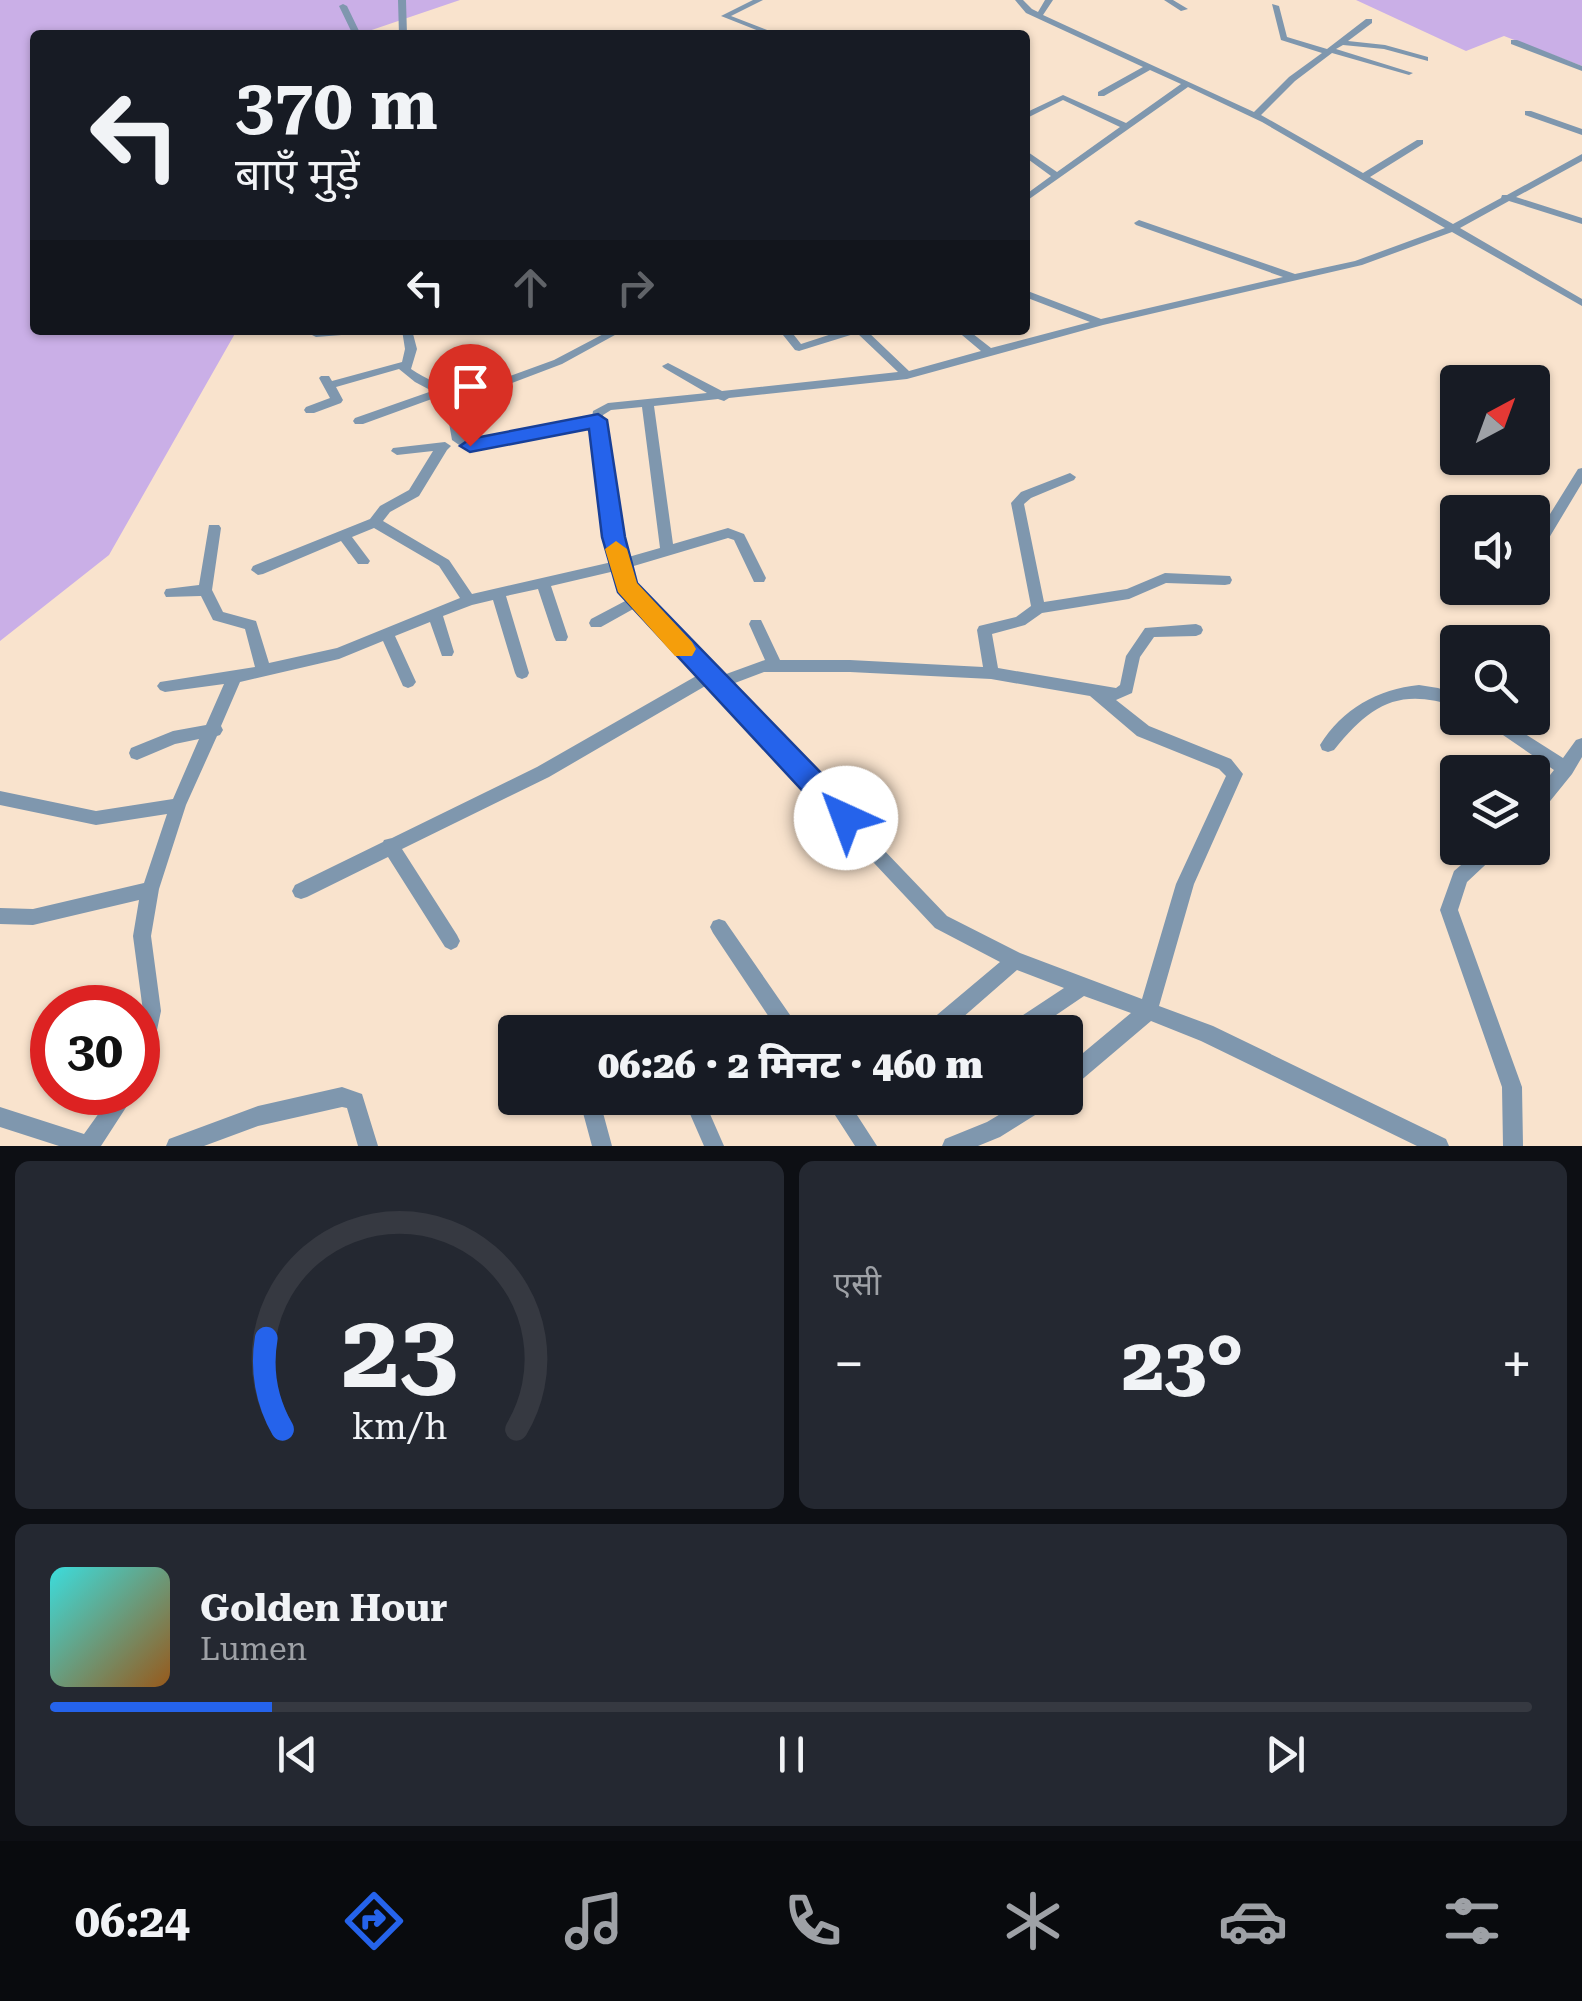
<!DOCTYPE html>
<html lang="hi">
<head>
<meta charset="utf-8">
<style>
  :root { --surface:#171b24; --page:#242831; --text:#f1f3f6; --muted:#9ea1a6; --line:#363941; --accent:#2563eb }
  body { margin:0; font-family:"Roboto Serif","Noto Sans Devanagari",serif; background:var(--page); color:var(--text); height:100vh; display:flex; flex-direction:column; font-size:38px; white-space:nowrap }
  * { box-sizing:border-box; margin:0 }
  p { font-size:32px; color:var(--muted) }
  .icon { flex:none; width:55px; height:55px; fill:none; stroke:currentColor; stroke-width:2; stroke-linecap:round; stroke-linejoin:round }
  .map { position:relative; height:1146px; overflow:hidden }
  .panel { display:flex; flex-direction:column; gap:15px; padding:15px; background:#0d0f14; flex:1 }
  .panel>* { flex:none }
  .guide { position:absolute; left:30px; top:30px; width:1000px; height:305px; border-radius:10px; box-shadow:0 2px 8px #0004; background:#171b24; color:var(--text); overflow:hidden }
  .needle { width:65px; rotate:41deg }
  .fabs { position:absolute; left:1440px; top:365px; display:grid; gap:20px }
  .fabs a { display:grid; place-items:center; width:110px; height:110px; border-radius:10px; background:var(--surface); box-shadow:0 2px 8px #0004; font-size:50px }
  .speed { position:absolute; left:30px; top:985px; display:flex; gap:20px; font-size:50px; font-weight:700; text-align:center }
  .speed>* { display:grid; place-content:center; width:130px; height:130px; border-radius:50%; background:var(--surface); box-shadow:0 2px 8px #0004; line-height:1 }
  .speed .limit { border:15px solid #d22; background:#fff; color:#111 }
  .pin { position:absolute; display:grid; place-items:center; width:85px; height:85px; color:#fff; margin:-102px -42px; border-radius:50% 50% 50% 0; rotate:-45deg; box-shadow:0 0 10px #0007 }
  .pin .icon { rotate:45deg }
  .me { position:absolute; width:110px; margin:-55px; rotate:317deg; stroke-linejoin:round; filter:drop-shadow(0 0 8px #0008) }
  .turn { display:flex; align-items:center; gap:35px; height:210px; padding:0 40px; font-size:45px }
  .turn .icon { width:130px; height:130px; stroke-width:2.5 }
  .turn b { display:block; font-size:70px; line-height:85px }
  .lanes { display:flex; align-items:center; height:95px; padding:0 40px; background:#0003; justify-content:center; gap:50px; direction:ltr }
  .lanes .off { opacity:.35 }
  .big { font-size:75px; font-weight:800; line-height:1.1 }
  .panel .tile { flex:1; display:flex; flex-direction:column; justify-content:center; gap:15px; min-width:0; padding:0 35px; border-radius:15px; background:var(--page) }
  .panel .dial { align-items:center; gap:0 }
  .dial svg { height:260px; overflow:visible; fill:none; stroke:var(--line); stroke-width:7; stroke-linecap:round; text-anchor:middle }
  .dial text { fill:var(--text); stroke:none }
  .song { display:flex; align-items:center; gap:30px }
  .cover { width:120px; height:120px; border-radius:15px; background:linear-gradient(135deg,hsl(180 70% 55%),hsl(30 70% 35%)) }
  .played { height:10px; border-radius:5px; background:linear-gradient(90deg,var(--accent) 15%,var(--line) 15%) }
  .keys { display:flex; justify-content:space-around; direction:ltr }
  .heat { display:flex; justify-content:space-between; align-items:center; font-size:55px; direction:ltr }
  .panel .tiles { flex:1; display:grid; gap:15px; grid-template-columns:1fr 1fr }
  .tile:last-child { grid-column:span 2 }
  .trip { position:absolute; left:498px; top:1015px; width:585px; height:100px; border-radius:10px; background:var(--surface); box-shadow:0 2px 8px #0004; font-weight:800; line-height:100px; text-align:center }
  .tabs { display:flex; height:160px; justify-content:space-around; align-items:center; background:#090b0e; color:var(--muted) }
  .tabs .icon { width:70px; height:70px }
  .tabs .active { color:var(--accent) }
  .tabs b { font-size:45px; color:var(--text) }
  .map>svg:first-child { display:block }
  .green { fill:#caafe7 }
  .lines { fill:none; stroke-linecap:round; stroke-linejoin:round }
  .minor { fill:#7f97ae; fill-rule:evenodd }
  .route { fill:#2563eb; stroke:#184099; stroke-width:2.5 }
  .slow { fill:#f59e0b }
</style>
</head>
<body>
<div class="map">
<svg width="1582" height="1146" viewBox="0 0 1582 1146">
  <rect width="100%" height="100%" fill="#f9e3cd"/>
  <!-- green -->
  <path class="green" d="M 0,0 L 460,0 L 357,35 L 35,35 L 35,330 L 237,330 L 109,555 L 0,641 Z
    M 1356,0 L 1582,0 L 1582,66 L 1504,36 L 1466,51 Z"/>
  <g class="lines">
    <!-- minor -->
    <path class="minor" d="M 398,0 L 406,0 L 407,35 L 399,35 Z
      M 753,0 L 763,0 L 731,16 L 780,35 L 769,35 L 721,16 Z
      M 1015,0 L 1023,0 L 1032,9 L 1038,12 L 1045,0 L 1053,0 L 1043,15 L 1254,112 L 1289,77 L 1322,53 L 1281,40 L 1272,4 L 1279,6 L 1287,37 L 1327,49 L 1366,19 L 1372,19 L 1372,23 L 1348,41 L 1385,45 L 1428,57 L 1428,61 L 1384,49 L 1343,45 L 1336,49 L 1413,73 L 1409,75 L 1332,53 L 1295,81 L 1261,115 L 1363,173 L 1417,140 L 1423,140 L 1423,144 L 1370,177 L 1453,224 L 1501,198 L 1502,195 L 1507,195 L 1582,154 L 1582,161 L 1516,197 L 1582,218 L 1582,224 L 1509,201 L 1460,228 L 1582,299 L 1582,306 L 1452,232 L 1362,265 L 1103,325 L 907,379 L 729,398 L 724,401 L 718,399 L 654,406 L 673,544 L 728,528 L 744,534 L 766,578 L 764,582 L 754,582 L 734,540 L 728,538 L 627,568 L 642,598 L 718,677 L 765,660 L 749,624 L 751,620 L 761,620 L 780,660 L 850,660 L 983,667 L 977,630 L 979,626 L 1016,617 L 1031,606 L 1011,503 L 1021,492 L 1070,473 L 1076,477 L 1074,480 L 1031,498 L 1024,504 L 1044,602 L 1127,589 L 1165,573 L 1230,576 L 1232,580 L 1230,584 L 1225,585 L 1166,583 L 1129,599 L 1042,613 L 1025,625 L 992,634 L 998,668 L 1116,688 L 1120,685 L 1126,656 L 1145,628 L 1196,624 L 1201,626 L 1203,630 L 1201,634 L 1196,636 L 1154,637 L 1140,657 L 1132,693 L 1116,700 L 1149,726 L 1231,759 L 1243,774 L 1194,884 L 1159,1006 L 1213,1026 L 1446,1139 L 1449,1146 L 1417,1146 L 1201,1041 L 1151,1021 L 1072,1088 L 1065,1091 L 1065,1068 L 1131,1013 L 1084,996 L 1031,1032 L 1006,1032 L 1008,1025 L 1064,988 L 1017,970 L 946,1032 L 923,1032 L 925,1025 L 1000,962 L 935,928 L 707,685 L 549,777 L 402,849 L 457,935 L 460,941 L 457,947 L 451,950 L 445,947 L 388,857 L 307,897 L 301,899 L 295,897 L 292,891 L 295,885 L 383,842 L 384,840 L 392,838 L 537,767 L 698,675 L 635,608 L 601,627 L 591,627 L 589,623 L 591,619 L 629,599 L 615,571 L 551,586 L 568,637 L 566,641 L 556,641 L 554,637 L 538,589 L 506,596 L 529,673 L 527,677 L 522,679 L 517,677 L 515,673 L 493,600 L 472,605 L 443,616 L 454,652 L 452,656 L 442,656 L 430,622 L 395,636 L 416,682 L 413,686 L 408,688 L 403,686 L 383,641 L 339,659 L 240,682 L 221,726 L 223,730 L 220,735 L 217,736 L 186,805 L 159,889 L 151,936 L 161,1011 L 148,1073 L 145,1080 L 138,1083 L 138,1033 L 143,1011 L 133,936 L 139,900 L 33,925 L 0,924 L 0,908 L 33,909 L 144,883 L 167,814 L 96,825 L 0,805 L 0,791 L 96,811 L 173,799 L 199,739 L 175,744 L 137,760 L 131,758 L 129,753 L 131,748 L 173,731 L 206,725 L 224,684 L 165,692 L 160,690 L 157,686 L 160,682 L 255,667 L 245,629 L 213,620 L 201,596 L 166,597 L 164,593 L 166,589 L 199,585 L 209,525 L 219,525 L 221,528 L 212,590 L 223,612 L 256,621 L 269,663 L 337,648 L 460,598 L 439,566 L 374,528 L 352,537 L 370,561 L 368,564 L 358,564 L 341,541 L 263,574 L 258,575 L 251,570 L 253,566 L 370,519 L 380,506 L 409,490 L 433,451 L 397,455 L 391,451 L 393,448 L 445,442 L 451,446 L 447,450 L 419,496 L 390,512 L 383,521 L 449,560 L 472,594 L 612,562 L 593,426 L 465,449 L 452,440 L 446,406 L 440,396 L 363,424 L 355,424 L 353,421 L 355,418 L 432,391 L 415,382 L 399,369 L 336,387 L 343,400 L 341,403 L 314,413 L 306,413 L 304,410 L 306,407 L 330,398 L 319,378 L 321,376 L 329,376 L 332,381 L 402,362 L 405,349 L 402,330 L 412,330 L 417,349 L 411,369 C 425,379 443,384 453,397 L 554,360 L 611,330 L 624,330 L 562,364 L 457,404 L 464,438 L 467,441 L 592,418 L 593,411 L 608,403 L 707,393 L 664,368 L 662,366 L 668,363 L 722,391 L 898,372 L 857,333 L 799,351 L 795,350 L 779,330 L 790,330 L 801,344 L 844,330 L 866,330 L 909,371 L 981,351 L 956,330 L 968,330 L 991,348 L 1090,322 L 1025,297 L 1025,290 L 1101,319 L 1283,277 L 1136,225 L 1134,223 L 1139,220 L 1295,274 L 1355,261 L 1445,228 L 1262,122 L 1188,87 L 1025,202 L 1025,195 L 1051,176 L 1025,157 L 1025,150 L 1057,172 L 1120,127 L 1063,100 L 1025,119 L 1025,113 L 1063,95 L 1126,123 L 1181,84 L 1150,70 L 1104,96 L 1098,96 L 1098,92 L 1143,67 L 1026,13 ZM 642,407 L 660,548 L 625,558 L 603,415 L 611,410 ZM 764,672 L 850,672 L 991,679 L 1090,696 L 1137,736 L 1219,769 L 1226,776 L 1176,884 L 1142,999 L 1020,953 L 947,916 L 727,686 Z
      M 1164,0 L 1173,0 L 1188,9 L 1181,11 Z
      M 343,4 L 347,6 L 361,35 L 353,35 L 339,6 Z
      M 1511,40 L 1517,40 L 1582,66 L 1582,71 L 1511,44 Z
      M 1525,111 L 1531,111 L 1582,129 L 1582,135 L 1525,115 Z
      M 325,330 L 372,330 L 367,333 L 316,337 L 310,334 L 312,332 Z
      M 1582,468 L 1582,483 L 1537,558 L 1532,560 L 1532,543 L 1578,469 Z
      M 1419,685 L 1438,688 L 1458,695 L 1458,707 C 1399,687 1371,704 1334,750 L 1328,752 L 1322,750 L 1320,745 C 1342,709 1378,689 1419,685 Z
      M 1482,718 L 1500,718 L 1563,758 L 1576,740 L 1582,738 L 1582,757 L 1572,774 L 1538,816 L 1532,818 L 1532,798 L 1554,770 L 1484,722 Z
      M 1481,848 L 1500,848 L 1498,853 L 1467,882 L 1458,910 L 1522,1087 L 1523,1146 L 1503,1146 L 1502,1087 L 1440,910 L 1454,871 Z
      M 719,919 L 725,921 L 797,1025 L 799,1032 L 779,1032 L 713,933 L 710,927 L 713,921 Z
      M 342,1087 L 362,1094 L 378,1146 L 358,1146 L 347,1108 L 342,1107 L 258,1126 L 204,1146 L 166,1146 L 169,1139 L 258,1106 Z
      M 114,1092 L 136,1092 L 101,1146 L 59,1146 L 0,1127 L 0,1107 L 84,1134 Z
      M 579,1098 L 599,1098 L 612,1146 L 592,1146 Z
      M 683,1098 L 703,1098 L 724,1146 L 704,1146 Z
      M 824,1098 L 846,1098 L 877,1146 L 855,1146 Z
      M 1027,1098 L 1054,1098 L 1051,1105 L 1000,1137 L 978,1146 L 942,1146 L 945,1139 L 987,1122 Z"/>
  </g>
  <!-- route -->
  <path class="route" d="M 598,414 L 607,420 L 625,537 L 637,583 L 856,809 L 860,818 L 856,827 L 846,830 L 836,827 L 618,592 L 602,537 L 589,429 L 470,452 L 460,446 L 470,439 Z"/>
  <!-- slow -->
  <path class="slow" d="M 616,541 L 627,549 L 637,583 L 692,642 L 696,649 L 692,656 L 675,656 L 618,592 L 605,549 Z"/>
</svg>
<div class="fabs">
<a><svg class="needle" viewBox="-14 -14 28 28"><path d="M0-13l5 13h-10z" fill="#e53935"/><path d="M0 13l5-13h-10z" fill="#9ea1a6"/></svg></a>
<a><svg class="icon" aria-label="sound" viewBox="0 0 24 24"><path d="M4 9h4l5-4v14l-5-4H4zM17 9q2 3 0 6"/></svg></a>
<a><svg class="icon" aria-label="search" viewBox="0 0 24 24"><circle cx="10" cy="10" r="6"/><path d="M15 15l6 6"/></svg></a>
<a><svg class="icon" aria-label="layers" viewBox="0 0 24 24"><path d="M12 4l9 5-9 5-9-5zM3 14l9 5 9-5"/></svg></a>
</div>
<div class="speed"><div class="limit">30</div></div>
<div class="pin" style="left:470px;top:446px;background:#d93025"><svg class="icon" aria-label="arrive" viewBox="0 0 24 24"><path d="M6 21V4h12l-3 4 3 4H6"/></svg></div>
<svg class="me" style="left:846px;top:818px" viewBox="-20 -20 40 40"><circle r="19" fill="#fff"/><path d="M0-13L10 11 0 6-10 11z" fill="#2563eb"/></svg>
<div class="trip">06:26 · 2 मिनट · 460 m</div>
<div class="guide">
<div class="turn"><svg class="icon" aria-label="left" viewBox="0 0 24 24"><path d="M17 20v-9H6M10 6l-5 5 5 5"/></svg><div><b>370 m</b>बाएँ मुड़ें</div></div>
<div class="lanes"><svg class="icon" aria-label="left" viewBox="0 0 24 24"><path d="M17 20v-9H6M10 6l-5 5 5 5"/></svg><svg class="icon off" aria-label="ahead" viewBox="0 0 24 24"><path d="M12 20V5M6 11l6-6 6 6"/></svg><svg class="icon off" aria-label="right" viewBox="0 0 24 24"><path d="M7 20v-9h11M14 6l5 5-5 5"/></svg></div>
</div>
</div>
<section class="panel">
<div class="tiles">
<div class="tile dial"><svg viewBox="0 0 100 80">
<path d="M14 69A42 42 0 1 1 86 69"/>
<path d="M14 69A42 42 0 0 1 9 41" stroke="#2563eb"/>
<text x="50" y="56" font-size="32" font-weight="700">23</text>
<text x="50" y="72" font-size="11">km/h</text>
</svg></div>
<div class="tile"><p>एसी</p>
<div class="heat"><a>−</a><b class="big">23°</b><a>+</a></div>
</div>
<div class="tile">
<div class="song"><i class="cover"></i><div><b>Golden Hour</b><p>Lumen</p></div></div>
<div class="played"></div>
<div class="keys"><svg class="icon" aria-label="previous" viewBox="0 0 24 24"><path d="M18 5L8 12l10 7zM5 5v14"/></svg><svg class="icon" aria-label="pause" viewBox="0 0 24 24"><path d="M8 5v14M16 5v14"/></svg><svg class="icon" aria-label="next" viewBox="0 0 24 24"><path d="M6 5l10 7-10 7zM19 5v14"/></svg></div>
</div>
</div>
</section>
<nav class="tabs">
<b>06:24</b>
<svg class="icon active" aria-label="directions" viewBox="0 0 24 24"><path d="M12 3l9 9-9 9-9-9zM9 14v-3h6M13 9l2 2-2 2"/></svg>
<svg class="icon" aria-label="music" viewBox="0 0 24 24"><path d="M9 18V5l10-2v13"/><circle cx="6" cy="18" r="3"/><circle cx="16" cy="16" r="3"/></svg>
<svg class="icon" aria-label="phone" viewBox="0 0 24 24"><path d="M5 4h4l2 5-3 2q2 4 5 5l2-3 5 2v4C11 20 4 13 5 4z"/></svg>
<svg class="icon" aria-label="climate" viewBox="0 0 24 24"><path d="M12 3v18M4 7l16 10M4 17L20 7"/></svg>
<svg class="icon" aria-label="car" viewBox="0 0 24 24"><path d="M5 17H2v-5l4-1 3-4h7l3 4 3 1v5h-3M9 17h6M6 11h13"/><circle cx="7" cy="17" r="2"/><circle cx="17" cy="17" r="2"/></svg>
<svg class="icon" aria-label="filters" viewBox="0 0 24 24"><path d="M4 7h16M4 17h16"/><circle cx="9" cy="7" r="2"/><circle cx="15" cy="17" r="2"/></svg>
</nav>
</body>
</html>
